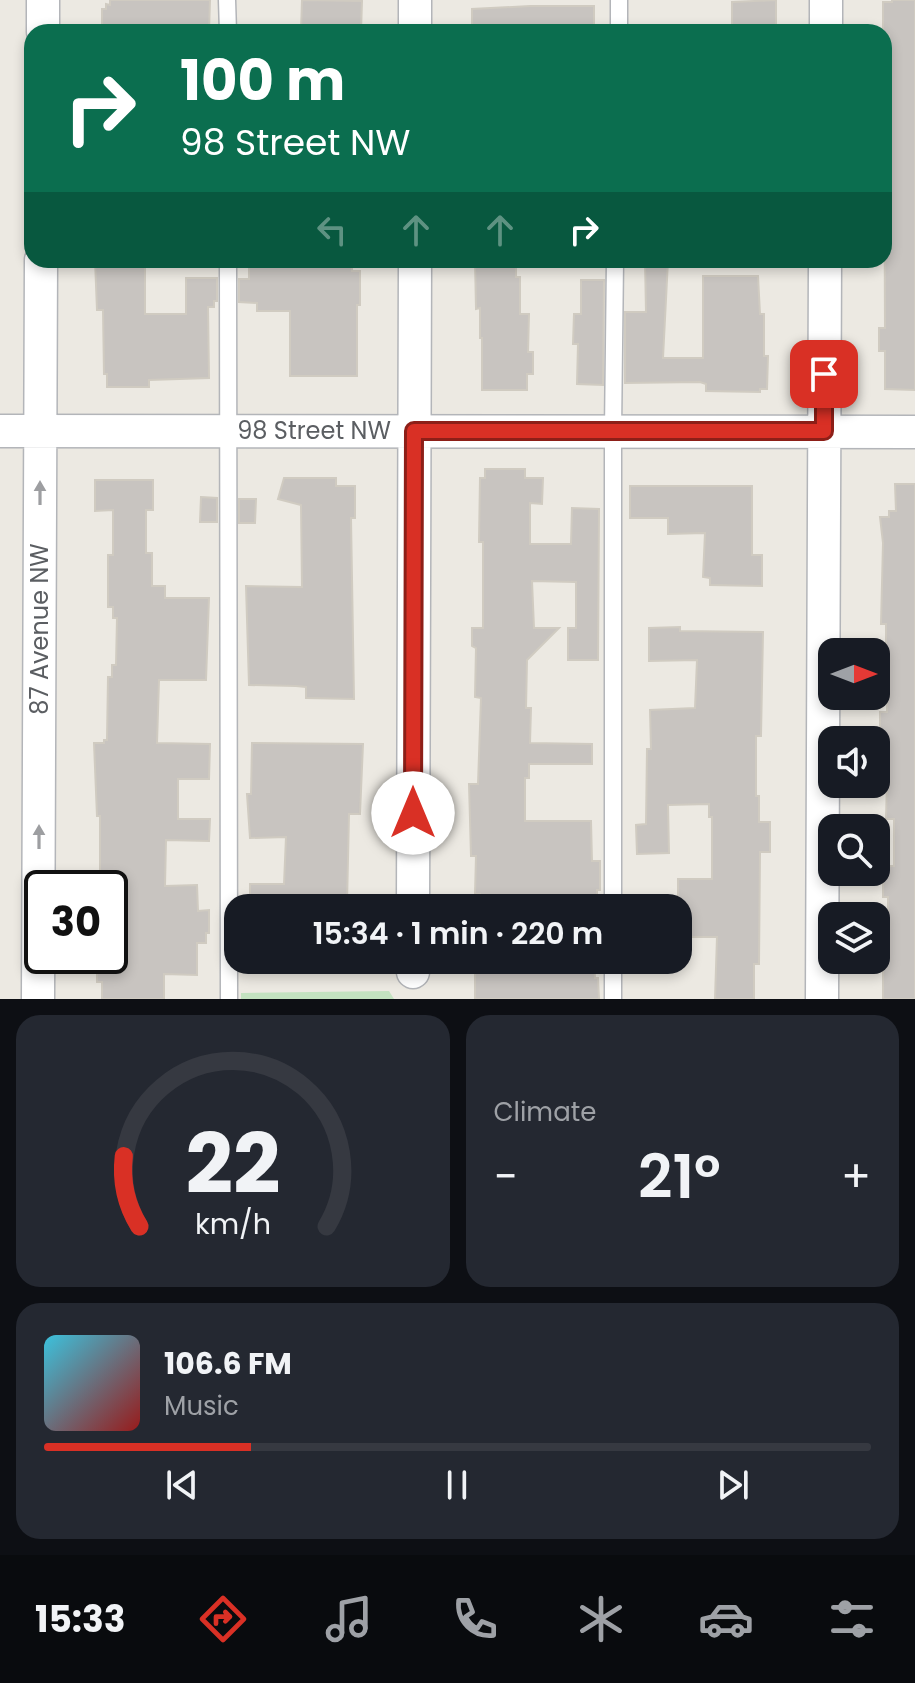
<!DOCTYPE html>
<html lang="en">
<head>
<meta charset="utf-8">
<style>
  :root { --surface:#171b24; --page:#242831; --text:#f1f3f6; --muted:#9ea1a6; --line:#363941; --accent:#d93025 }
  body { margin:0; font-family:Poppins,sans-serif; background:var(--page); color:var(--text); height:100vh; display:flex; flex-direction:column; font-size:30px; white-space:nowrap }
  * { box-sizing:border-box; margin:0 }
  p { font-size:26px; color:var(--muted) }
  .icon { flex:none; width:44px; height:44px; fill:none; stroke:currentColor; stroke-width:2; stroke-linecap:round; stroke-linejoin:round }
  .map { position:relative; height:999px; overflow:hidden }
  .details { display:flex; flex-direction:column; gap:16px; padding:16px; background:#0d0f14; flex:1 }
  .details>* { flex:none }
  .banner { position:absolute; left:24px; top:24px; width:868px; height:244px; border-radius:24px; box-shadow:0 4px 12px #0003; background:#0b6e4f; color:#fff; overflow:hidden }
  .needle { width:52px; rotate:90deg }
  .fabs { position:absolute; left:818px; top:638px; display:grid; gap:16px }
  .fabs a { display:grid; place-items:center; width:72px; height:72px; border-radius:16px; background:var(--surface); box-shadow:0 4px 12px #0003; font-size:40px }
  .speed { position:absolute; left:24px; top:870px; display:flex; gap:16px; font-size:40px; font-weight:700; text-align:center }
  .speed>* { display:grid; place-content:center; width:104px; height:104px; border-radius:50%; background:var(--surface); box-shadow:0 4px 12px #0003; line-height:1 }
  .speed .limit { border:4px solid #111; border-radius:12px; background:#fff; color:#111 }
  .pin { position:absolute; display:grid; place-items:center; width:68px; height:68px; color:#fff; margin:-34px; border-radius:16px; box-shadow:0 4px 12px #0006 }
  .me { position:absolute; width:88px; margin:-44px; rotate:0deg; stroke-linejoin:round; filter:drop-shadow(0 0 6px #0008) }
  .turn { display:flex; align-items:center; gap:28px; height:168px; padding:0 24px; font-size:36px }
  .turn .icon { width:104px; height:104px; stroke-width:2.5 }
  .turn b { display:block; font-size:56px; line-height:68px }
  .lanes { display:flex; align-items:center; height:76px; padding:0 24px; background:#0003; justify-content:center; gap:40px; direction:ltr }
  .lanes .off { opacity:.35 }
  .big { font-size:60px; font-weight:600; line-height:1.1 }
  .details .card { flex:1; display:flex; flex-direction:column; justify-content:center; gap:12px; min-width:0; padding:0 28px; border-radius:24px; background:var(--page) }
  .details .dial { align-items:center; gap:0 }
  .dial svg { height:208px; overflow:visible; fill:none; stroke:var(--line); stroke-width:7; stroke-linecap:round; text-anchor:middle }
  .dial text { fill:var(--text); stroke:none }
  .song { display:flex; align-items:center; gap:24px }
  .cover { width:96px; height:96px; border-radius:12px; background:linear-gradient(135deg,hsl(190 70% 55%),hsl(0 70% 35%)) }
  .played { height:8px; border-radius:4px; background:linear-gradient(90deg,var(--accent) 25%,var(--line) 25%) }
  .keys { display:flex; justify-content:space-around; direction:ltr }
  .heat { display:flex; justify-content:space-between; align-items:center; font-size:44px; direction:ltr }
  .details .tiles { flex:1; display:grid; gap:16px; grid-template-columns:1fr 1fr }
  .card:last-child { grid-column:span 2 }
  .trip { position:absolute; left:224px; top:894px; width:468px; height:80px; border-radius:24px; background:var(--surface); box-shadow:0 4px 12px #0003; font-weight:600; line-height:80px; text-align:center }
  .tabs { display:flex; height:128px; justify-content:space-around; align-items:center; background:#090b0e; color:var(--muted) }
  .tabs .icon { width:56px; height:56px }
  .tabs .current { color:var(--accent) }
  .tabs b { font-size:36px; color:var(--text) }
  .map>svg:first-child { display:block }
  .green { fill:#c3e2c0 }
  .building { fill:#c8c4c0; stroke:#d0cbc1; stroke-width:2 }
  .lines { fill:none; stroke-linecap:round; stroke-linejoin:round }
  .lane-casing { stroke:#b3b5b9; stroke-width:19 }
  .street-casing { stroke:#b3b5b9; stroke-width:35 }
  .lane { stroke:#fff; stroke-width:16 }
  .street { stroke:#fff; stroke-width:32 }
  .oneway { fill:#9d9ea1 }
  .route-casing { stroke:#8d1f18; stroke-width:20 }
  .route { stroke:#d93025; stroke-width:14 }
  .labels { text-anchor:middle; stroke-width:6; stroke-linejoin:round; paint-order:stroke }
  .street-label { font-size:24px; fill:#5b5e62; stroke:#fff }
</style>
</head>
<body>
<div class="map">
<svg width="915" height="999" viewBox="0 0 915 999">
  <rect width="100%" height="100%" fill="#ece9e2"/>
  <!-- green -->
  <path class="green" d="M 389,991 L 394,999 L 241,999 L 241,993 Z"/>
  <!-- building -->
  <path class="building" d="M 110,0 L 210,0 L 209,32 L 102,30 L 102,9 L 106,9 L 106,4 L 110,5 Z
    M 302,0 L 362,1 L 361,32 L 301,31 Z
    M 776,0 L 776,32 L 732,32 L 732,2 Z
    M 892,0 L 915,0 L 915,390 L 885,389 L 885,351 L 879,351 L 879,328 L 885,328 L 884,80 L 889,80 L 889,35 L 884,35 L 883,32 L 883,2 L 892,2 Z
    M 530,6 L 594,6 L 594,26 L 530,28 L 530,32 L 483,32 L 483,29 L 472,29 L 472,9 Z
    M 95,260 L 145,260 L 145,314 L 186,314 L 186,278 L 217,278 L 217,301 L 214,301 L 214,307 L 208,307 L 209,378 L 149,380 L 149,387 L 107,387 L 107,374 L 104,374 L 103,310 L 97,310 Z
    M 249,260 L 352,260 L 352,271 L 360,271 L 360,305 L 357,305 L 357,376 L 290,376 L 290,311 L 257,311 L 257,303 L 239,302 L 239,279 L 249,279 Z
    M 475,260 L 516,260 L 516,277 L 520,277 L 520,314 L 529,314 L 528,352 L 533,352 L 533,374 L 527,374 L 527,390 L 482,390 L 482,338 L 480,338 L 480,308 L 476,309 Z
    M 645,260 L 668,260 L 663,358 L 703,358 L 703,276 L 758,276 L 760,314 L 764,314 L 764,356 L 768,356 L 767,389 L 760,389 L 760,392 L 706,391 L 706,384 L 700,382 L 625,383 L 625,312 L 646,312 Z
    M 581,280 L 604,280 L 603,385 L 577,384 L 578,344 L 573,344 L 574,314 L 581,314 Z
    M 485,469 L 525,469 L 525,478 L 543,478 L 542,504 L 530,503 L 530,544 L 571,544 L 572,508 L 599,509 L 598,660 L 568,660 L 568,628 L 576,628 L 576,582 L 532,581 L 534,628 L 559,628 L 527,660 L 526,708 L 531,708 L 530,743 L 592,744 L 592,764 L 529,764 L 529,778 L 525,778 L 525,821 L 591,821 L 592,861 L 600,861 L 600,890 L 597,890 L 597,908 L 480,908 L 480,894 L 475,894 L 476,856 L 471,856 L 469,784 L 478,784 L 481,698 L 475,697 L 476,648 L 472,646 L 472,628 L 483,628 L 483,542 L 479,542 L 480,478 L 485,478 Z
    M 284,478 L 336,478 L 336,486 L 355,486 L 355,518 L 351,518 L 354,699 L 306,698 L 306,687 L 296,686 L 249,685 L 246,586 L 302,587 L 301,505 L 278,499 Z
    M 95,480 L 153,480 L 153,510 L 146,510 L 146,553 L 152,553 L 152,586 L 165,586 L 165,598 L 209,598 L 206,680 L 159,680 L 157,743 L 210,744 L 209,779 L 178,779 L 178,819 L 210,819 L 209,841 L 166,840 L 165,886 L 197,885 L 198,911 L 209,910 L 209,933 L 206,933 L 206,943 L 197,943 L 197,975 L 164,974 L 164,999 L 102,999 L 102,982 L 97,982 L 97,956 L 110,956 L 110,888 L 100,888 L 100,816 L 97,816 L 94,743 L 104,743 L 104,740 L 107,740 L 108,677 L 112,677 L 112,665 L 116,665 L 117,618 L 113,618 L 113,607 L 108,607 L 108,555 L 113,555 L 113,510 L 95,511 Z
    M 895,484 L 915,484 L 915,999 L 883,999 L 883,962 L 888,962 L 888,897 L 883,897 L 883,866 L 894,866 L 894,819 L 886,819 L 887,780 L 880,780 L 880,712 L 887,712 L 888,652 L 886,652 L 886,624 L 881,624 L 883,543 L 880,517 L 889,517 L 889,511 L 896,511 Z
    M 630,486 L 752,486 L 752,555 L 762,555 L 762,586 L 710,585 L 710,578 L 703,577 L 705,533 L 668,534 L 668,518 L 630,518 Z
    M 201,497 L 217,498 L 217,522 L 200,522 Z
    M 239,499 L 256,499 L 255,523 L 239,523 Z
    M 680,627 L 680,631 L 763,632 L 761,736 L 756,736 L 756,796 L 759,796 L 759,822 L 770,822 L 770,852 L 760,852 L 759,964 L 754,964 L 754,999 L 715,999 L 717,937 L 678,937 L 678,879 L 712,879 L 712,817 L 709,817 L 709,804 L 668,805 L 669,853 L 637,854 L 636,825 L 646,824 L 647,749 L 651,749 L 650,710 L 695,708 L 697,660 L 649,661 L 649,628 Z
    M 252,743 L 363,744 L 360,814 L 349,814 L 347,904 L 286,903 L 286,906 L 250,906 L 250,884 L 284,884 L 286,837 L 250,838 L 247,794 L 251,794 Z
    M 475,960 L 594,960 L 595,978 L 598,978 L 599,999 L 475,999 Z"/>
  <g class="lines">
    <defs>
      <path id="lane" d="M 227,0 L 228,32
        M 619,32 L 619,0
        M 228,260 L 229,999
        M 613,908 L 613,431 L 615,260
        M 613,960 L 613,999"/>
      <path id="street" d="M 43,32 L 43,0
        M 415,32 L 415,0
        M 826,32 L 826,0
        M 0,431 L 915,432
        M 413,908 L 415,260
        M 413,972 L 413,960
        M 38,999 L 41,260
        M 822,999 L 825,260"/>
    </defs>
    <!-- lane casing -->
    <use href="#lane" class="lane-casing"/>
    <!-- street casing -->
    <use href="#street" class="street-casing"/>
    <!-- lane -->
    <use href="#lane" class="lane"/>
    <!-- street -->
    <use href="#street" class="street"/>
  </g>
  <!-- one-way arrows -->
  <defs><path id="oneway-solid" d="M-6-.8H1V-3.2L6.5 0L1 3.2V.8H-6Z" transform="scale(2)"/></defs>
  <g class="oneway">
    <use href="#oneway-solid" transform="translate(40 493) rotate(-90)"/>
    <use href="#oneway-solid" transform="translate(39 837) rotate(-90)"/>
  </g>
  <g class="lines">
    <defs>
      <path id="route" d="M 413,813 L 414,431 L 824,431 L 824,374"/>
    </defs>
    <!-- route casing -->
    <use href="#route" class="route-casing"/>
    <!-- route -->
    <use href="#route" class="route"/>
  </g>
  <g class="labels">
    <!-- street labels -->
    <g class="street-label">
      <text x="314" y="439">98 Street NW</text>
      <text transform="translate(40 629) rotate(-90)" y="8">87 Avenue NW</text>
    </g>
  </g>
</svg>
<div class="fabs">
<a><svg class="needle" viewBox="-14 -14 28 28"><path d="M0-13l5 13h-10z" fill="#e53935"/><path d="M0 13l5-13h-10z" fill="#9ea1a6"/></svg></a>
<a><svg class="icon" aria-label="sound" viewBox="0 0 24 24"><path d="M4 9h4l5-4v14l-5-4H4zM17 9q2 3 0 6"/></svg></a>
<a><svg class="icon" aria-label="search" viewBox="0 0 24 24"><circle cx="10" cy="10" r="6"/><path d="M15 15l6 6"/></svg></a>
<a><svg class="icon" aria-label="layers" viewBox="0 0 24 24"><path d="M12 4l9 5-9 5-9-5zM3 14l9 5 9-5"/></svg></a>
</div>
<div class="speed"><div class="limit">30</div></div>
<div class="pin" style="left:824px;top:374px;background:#d93025"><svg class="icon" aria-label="arrive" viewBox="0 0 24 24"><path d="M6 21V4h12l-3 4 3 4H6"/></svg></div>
<svg class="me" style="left:413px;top:813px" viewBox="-20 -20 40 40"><circle r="19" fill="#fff"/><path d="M0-13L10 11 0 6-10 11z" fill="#d93025"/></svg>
<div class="trip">15:34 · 1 min · 220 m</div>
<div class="banner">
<div class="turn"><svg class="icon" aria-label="right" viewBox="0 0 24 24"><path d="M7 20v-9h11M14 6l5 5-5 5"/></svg><div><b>100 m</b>98 Street NW</div></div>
<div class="lanes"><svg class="icon off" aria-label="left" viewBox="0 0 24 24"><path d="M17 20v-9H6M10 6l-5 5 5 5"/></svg><svg class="icon off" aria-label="ahead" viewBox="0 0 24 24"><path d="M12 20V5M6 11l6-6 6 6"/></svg><svg class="icon off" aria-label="ahead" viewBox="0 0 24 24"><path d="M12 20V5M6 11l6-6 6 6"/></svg><svg class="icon" aria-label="right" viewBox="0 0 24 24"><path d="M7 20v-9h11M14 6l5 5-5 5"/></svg></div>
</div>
</div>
<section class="details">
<div class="tiles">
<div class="card dial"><svg viewBox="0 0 100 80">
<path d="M14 69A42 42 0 1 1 86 69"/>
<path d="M14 69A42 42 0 0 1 8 42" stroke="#d93025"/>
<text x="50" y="56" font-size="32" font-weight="700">22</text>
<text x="50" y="72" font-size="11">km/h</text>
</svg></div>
<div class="card"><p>Climate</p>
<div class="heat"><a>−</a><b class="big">21°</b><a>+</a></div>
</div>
<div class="card">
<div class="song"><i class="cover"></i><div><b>106.6 FM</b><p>Music</p></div></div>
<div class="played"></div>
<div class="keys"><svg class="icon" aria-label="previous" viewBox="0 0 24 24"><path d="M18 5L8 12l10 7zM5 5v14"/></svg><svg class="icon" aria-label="pause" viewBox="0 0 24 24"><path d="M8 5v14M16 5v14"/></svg><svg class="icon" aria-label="next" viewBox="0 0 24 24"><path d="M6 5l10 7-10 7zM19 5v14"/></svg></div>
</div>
</div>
</section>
<nav class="tabs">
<b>15:33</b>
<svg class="icon current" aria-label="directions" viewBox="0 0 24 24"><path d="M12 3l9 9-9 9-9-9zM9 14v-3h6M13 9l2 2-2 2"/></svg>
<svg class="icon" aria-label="music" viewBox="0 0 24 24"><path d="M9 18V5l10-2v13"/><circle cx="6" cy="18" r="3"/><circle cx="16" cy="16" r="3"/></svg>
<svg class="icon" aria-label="phone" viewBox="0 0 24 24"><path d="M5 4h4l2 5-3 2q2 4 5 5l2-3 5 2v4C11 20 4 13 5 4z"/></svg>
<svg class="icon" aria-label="climate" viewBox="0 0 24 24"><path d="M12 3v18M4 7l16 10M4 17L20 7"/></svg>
<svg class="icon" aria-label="car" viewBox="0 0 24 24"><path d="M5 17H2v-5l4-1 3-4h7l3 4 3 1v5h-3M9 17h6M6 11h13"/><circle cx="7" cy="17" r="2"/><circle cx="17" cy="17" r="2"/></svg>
<svg class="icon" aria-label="filters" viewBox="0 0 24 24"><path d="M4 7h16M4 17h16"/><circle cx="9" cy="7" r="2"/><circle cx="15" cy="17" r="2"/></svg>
</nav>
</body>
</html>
